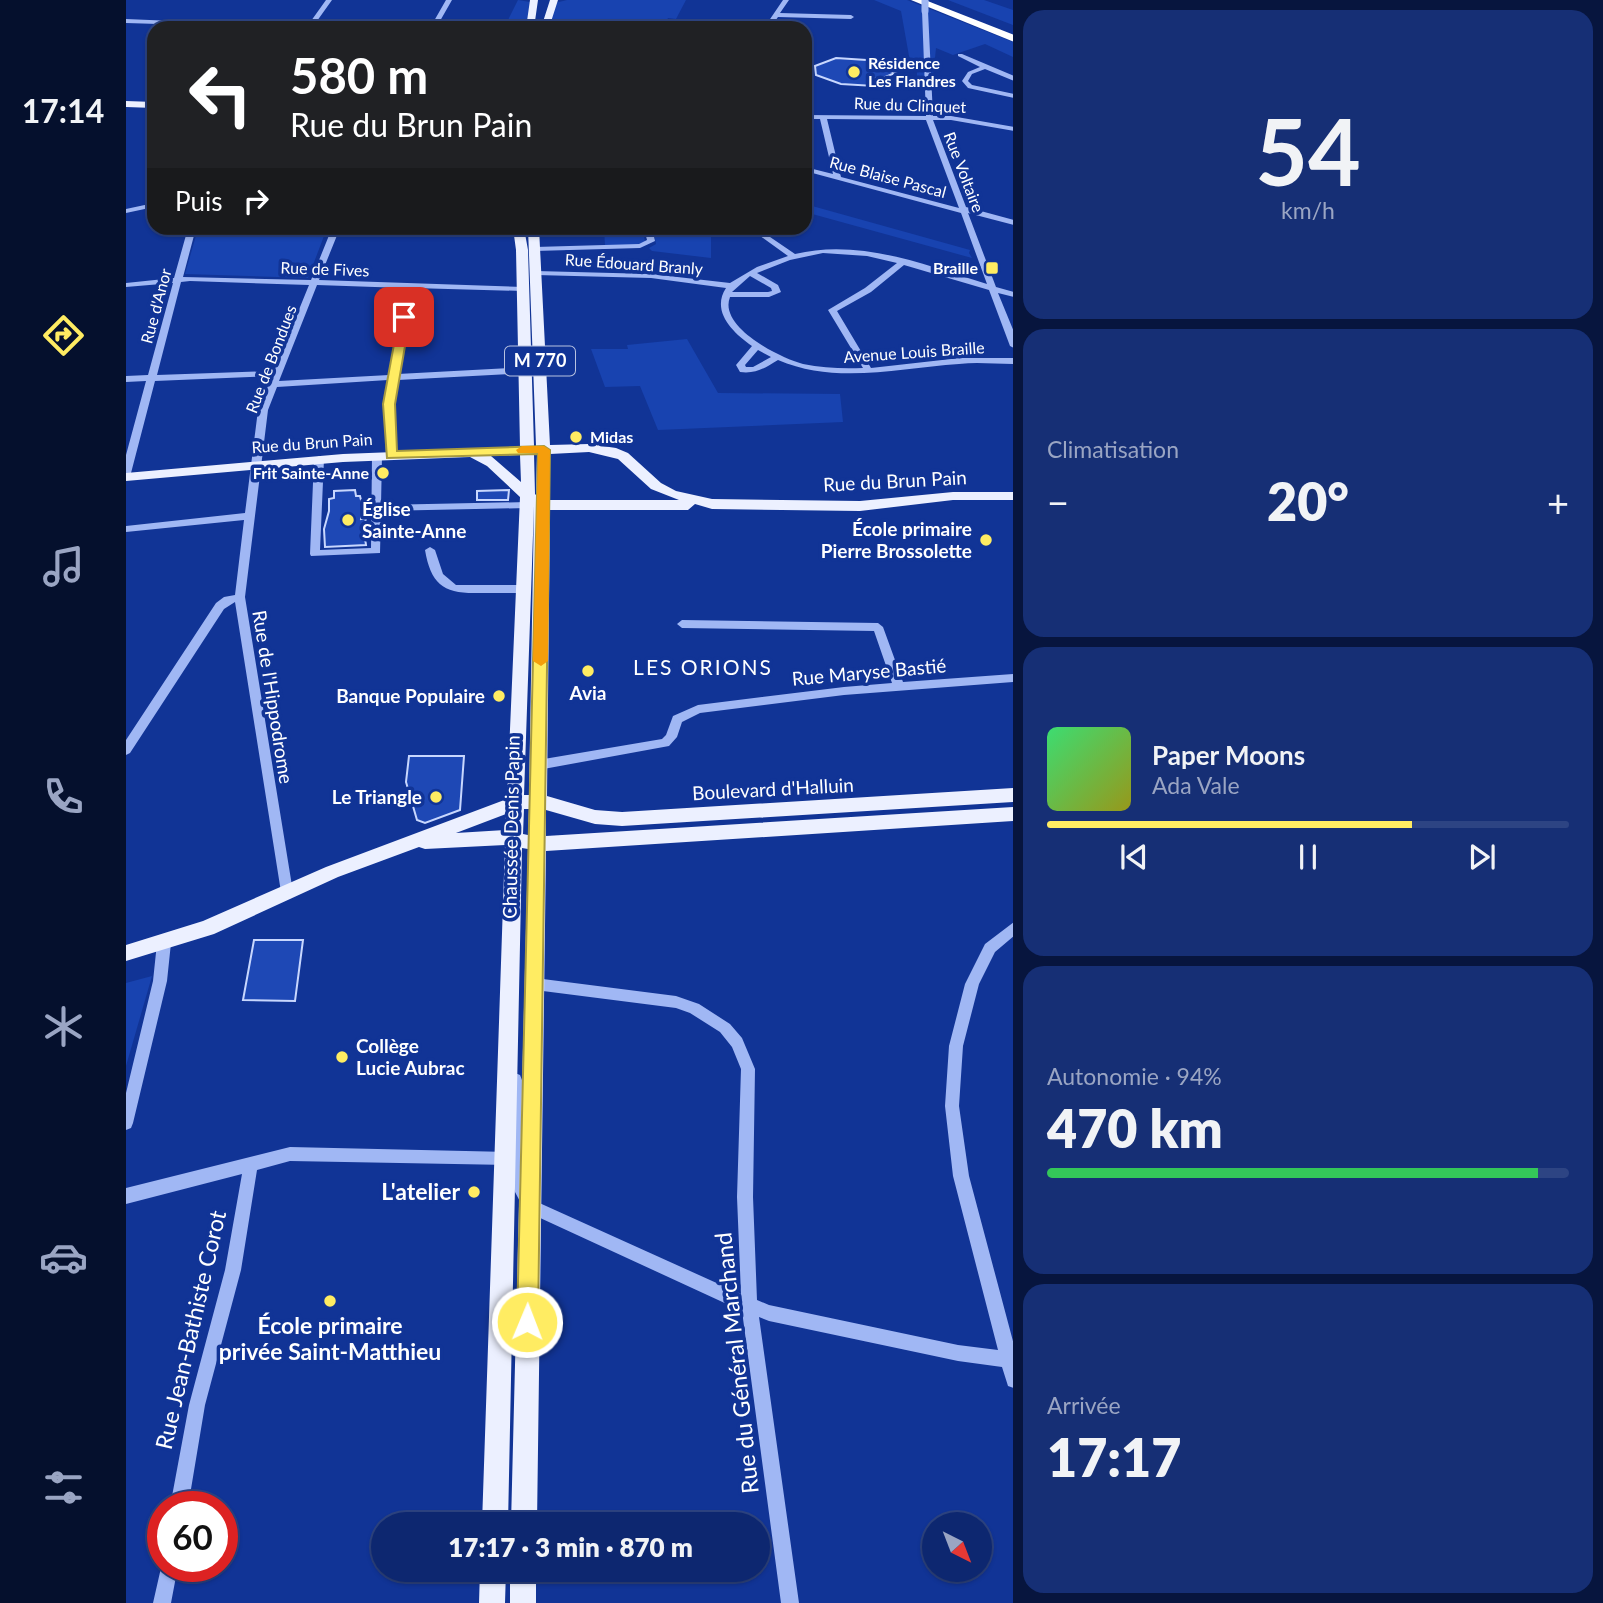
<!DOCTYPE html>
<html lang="fr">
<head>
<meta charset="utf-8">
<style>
  :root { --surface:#0d2770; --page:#162f75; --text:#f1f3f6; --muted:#9aa5c3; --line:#2d4483; --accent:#ffec62 }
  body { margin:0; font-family:Lato,sans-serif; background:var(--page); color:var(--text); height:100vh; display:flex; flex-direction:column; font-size:26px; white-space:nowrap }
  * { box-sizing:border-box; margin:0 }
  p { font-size:23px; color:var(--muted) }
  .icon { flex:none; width:38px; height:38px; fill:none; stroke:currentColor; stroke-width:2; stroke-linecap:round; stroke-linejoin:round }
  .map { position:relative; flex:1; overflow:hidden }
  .details { display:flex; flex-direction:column; gap:10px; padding:10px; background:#07153e; width:590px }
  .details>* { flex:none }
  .top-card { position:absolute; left:21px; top:21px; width:665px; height:214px; border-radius:21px; box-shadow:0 2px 5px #0004,0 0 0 2px var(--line); background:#202124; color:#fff; overflow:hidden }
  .needle { width:46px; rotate:138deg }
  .tools { position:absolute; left:796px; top:1512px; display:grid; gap:14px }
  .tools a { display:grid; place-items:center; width:70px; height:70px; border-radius:50%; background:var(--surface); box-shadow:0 2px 5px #0004,0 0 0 2px var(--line); font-size:35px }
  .speed { position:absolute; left:21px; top:1491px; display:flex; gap:14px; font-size:35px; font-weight:700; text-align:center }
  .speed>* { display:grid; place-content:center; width:91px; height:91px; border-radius:50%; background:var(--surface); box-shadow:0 2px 5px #0004,0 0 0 2px var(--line); line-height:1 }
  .speed .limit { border:10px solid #d22; background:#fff; color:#111 }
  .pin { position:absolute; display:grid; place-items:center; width:60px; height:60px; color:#fff; margin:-30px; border-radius:14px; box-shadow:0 4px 10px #0006 }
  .me { position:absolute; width:77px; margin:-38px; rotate:1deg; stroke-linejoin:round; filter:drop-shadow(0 0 5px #0008) }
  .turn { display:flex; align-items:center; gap:24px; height:147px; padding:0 28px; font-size:32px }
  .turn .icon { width:91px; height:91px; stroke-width:2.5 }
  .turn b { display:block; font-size:49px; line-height:60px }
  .then { display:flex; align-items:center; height:66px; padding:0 28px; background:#0003; gap:14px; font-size:26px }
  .big { font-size:52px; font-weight:800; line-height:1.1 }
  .details .tile { flex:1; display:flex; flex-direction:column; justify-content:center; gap:10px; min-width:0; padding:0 24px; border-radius:21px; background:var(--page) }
  .details .dial { align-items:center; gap:0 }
  .dial b { font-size:91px; line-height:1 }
  .song { display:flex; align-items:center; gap:21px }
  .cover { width:84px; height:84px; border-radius:10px; background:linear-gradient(135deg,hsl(140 70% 55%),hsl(60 70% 35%)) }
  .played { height:7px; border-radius:4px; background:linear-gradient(90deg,var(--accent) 70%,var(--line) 70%) }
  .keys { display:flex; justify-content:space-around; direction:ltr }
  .heat { display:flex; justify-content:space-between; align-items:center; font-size:38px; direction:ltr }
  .charge { height:10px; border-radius:5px; background:linear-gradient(90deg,#34c759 94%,var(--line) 0) }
  .trip { position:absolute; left:245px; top:1512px; width:399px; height:70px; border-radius:35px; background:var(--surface); box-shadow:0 2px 5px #0004,0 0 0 2px var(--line); font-weight:800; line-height:70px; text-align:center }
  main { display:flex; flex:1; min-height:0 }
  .dock { display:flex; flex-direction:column; width:126px; justify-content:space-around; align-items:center; background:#05102d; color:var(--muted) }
  .dock .icon { width:49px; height:49px }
  .dock .current { color:var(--accent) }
  .dock b { font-size:32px; color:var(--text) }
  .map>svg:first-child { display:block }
  .green { fill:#1843b0 }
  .building { fill:#1e48b5; stroke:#c8d7fe; stroke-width:2 }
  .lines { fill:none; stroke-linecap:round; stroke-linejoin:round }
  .minor { fill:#a0b7f4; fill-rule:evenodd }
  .major { fill:#ecf0ff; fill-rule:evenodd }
  .highway { fill:#fff; fill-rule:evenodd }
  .minor-bridge { stroke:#a0b7f4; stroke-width:7 }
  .route { fill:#ffec62; stroke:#a69940; stroke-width:2 }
  .slow { fill:#f59e0b }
  .poi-dot { fill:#ffec62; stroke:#113496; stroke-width:2.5 }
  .labels { text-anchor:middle; stroke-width:7; stroke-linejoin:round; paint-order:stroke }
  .far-poi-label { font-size:16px; font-weight:bold; fill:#fff; stroke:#113496; text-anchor:start }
  .far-street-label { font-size:16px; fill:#fff; stroke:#113496 }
  .shield { fill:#113496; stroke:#b8c2e0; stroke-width:2 }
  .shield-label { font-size:18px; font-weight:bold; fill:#fff }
  .street-label { font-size:19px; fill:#fff; stroke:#113496 }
  .poi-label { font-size:19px; font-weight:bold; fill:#fff; stroke:#113496; text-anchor:end }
  .neighbourhood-label { font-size:21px; letter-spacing:2px; fill:#fff; stroke:#113496 }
  .near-poi-label { font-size:23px; font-weight:bold; fill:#fff; stroke:#113496; text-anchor:end }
  .near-street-label { font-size:23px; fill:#fff; stroke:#113496 }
</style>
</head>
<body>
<main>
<nav class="dock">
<b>17:14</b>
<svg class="icon current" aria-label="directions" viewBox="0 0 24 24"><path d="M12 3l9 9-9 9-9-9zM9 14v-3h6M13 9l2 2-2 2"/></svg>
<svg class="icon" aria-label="music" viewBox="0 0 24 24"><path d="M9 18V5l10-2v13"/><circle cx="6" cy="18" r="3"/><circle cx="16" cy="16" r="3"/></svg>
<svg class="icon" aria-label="phone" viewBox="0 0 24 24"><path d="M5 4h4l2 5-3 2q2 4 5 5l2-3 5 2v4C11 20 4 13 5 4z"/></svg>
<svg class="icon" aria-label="climate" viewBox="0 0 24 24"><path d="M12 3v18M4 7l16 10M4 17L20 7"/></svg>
<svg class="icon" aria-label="car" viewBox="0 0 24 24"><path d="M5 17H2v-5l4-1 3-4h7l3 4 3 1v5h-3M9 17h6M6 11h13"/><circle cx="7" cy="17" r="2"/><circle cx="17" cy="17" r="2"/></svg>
<svg class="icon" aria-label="filters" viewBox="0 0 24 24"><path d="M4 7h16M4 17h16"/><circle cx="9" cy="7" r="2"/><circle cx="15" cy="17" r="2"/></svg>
</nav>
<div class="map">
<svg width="888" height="1603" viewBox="0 0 888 1603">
  <rect width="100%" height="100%" fill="#113496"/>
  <!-- green -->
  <path class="green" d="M 392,0 L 404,2 L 400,28 L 318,28 L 321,23 L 379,26 Z
    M 441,0 L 560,0 L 550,19 L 542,18 L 537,26 L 422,28 L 429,3 Z
    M 748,0 L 781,0 L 887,42 L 887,57 L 859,44 L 827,55 L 810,48 L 806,88 L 791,88 L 791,72 L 783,56 L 775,11 Z
    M 822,0 L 858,0 L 887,10 L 887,25 Z
    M 679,204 L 844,250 L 843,253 L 846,258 L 679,212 Z
    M 527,228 L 585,228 L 585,258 L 526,251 L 523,248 L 530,244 Z
    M 478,229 L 517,229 L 519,242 L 509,245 L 479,245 Z
    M 121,230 L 198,236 L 182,278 L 59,274 L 71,232 Z
    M 561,339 L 592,393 L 714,394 L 717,422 L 532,430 L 514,386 L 479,387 L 465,349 L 502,349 L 501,345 Z
    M 26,976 L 0,1066 L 0,983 Z"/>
  <!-- building -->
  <path class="building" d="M 710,58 L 756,61 L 770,67 L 762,70 L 769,73 L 752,80 L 746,77 L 748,86 L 715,84 L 690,75 L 689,66 Z
    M 229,490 L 230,496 L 234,496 L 236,504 L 235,519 L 240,518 L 238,531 L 240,545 L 199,547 L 198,529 L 203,511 L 203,499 L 208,498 L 208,491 Z
    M 383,490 L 382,500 L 351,500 L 351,491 Z
    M 283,756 L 338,756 L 334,810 L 299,823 L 291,820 L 280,782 Z
    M 128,940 L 177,940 L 169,1001 L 117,1000 Z"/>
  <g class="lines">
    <!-- minor -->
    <path class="minor" d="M 200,0 L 206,0 L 186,28 L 180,28 Z
      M 320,0 L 326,0 L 310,28 L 304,28 Z
      M 657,0 L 663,0 L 654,13 L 725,15 L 728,17 L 725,19 L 652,17 L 644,28 L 638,28 Z
      M 799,9 L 802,11 L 807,116 L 825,116 L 888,127 L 888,131 L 825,120 L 807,120 L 840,207 L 888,220 L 888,225 L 842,213 L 870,287 L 888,292 L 888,297 L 872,293 L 888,332 L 888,348 L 884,346 L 863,290 L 778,265 L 745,292 L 711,311 L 745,368 L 834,358 L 888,358 L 888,364 C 869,364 851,362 833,364 C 773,368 710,385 652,360 C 639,368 630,374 614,372 L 610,365 L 626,346 C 606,332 585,311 600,288 L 525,278 L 410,275 L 406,273 L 410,271 L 525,274 L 604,283 L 631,267 L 662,256 L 623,228 L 631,228 L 669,254 C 733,238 800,265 861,284 L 835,213 L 679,171 L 679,167 L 707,174 L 694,119 L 679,119 L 679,115 L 800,116 L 796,11 ZM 701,119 L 800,120 L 833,208 L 715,177 ZM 697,253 L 741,256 L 771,263 L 739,288 L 702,310 L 737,368 C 717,369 697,368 677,364 C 654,358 592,327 604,297 L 643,297 L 655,292 L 652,285 L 631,273 L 664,260 ZM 624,276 L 645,288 L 646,291 L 642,292 L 606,292 ZM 632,350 L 645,357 L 627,367 L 620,367 L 619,365 Z
      M 0,19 L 162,26 L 165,28 L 0,23 Z
      M 832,54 L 836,54 L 888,76 L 888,81 L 859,69 L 846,74 L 842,81 L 846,85 L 888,94 L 888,98 L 842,88 L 836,81 L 842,72 L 854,67 L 832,56 Z
      M 28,203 L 28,207 L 0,213 L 0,209 Z
      M 62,228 L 70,228 L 57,277 L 185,280 L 206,228 L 214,228 L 193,280 L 397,287 L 401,289 L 397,291 L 287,288 L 272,374 L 400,367 L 404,370 L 400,373 L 272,380 L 268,404 L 268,457 L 262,457 L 260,455 L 258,404 L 262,380 L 151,387 L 142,410 L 119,597 L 167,892 L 166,896 L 161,897 L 156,896 L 155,892 L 109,602 L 98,609 L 4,753 L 0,755 L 0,740 L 90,603 L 98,597 L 109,595 L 118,520 L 0,532 L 0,526 L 119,513 L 132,410 L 146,376 L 29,381 L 5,473 L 0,476 L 0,455 L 20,381 L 0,382 L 0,376 L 22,375 L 47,283 L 0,287 L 0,283 L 48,278 ZM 64,281 L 183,285 L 148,371 L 31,375 L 55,282 ZM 191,285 L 278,288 L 263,375 L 153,381 Z
      M 518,228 L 526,228 L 529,241 L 514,248 L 409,251 L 405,249 L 409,247 L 513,244 L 521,240 Z
      M 251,453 L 256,456 L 255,505 L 401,502 L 406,505 L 401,508 L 255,511 L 254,553 L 185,556 L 184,554 L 188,459 L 193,456 L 198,459 L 194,550 L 245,548 L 246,456 Z
      M 304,547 L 309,550 L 317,574 L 330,585 L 399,585 L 404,589 L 399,593 C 384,593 368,593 353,593 C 318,594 305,585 299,550 Z
      M 556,620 L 752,623 L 757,627 L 777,682 L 888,674 L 888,682 L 718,695 L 574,713 L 556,722 L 551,737 L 543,746 L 412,770 L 408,768 L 406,765 L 412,760 L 536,739 L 540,735 L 547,716 L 572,705 L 718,687 L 766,683 L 748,631 L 556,628 L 551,624 Z
      M 888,922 L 888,936 L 869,952 L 853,984 L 837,1046 L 833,1106 L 843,1176 L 888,1345 L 888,1388 L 882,1386 L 876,1367 L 832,1361 L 643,1321 L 633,1317 L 673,1603 L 655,1603 L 616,1311 L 399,1211 L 389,1192 L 383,1165 L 164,1161 L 131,1170 L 115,1270 L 79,1405 L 62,1507 L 44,1507 L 63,1405 L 99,1270 L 116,1174 L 0,1204 L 0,1188 L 164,1147 L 383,1152 L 384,1112 L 382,1080 L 384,1075 L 389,1073 L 394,1075 L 396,1080 C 401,1120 390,1164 409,1201 L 615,1294 L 611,1197 L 615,1069 L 606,1047 L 594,1032 L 564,1013 L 550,1008 L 409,990 L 404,988 L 402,984 L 404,980 L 409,978 L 550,996 L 573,1004 L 604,1024 L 616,1038 L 629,1069 L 627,1197 L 631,1300 L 643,1305 L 832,1345 L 872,1350 L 827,1176 L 819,1106 L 823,1046 L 839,984 L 859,944 Z
      M 38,937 L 43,939 L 45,943 L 41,981 L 7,1123 L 5,1128 L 0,1130 L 0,1093 L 27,981 L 31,943 L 33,939 Z
      M 37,1559 L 37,1566 L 52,1566 L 45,1603 L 27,1603 Z"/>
    <!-- major -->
    <path class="major" d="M 404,0 L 412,0 L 408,28 L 400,28 Z
      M 424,0 L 432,0 L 423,28 L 415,28 Z
      M 0,101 L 28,102 L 28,108 L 0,107 Z
      M 387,228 L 398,228 L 402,250 L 408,446 L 410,446 L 402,228 L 413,228 L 424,445 L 463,444 L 490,448 L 502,453 L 535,483 L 550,491 L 586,499 L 734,501 L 827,492 L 888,492 L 888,500 L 827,500 L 734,511 L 586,509 L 569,504 L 562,510 L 424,510 L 421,796 L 469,810 L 496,812 L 888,788 L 888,802 L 496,826 L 469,824 L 420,810 L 420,836 L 888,807 L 888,821 L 420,851 L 411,1524 L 385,1524 L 402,849 L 396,848 L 382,1524 L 356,1524 L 379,845 L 299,849 L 293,847 L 212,877 L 88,934 L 0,961 L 0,945 L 77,921 L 200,867 L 381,799 L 394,497 L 361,466 L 344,457 L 217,462 L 0,481 L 0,473 L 217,454 L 394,447 L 390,250 ZM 463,452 L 492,459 L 525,489 L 553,500 L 424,500 L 424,454 ZM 408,454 L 411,454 L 410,495 L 409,494 ZM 394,455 L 395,482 L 365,456 ZM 408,506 L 403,795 L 398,795 ZM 398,809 L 403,809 L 402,835 L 397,834 ZM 380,814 L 379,830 L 330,833 Z
      M 354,1570 L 380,1570 L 379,1603 L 353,1603 Z
      M 384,1570 L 410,1570 L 410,1603 L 384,1603 Z"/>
    <!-- highway -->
    <path class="highway" d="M 785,0 L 799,0 L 888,35 L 888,42 Z"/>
    <!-- minor-bridge -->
    <path class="minor-bridge" d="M 799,0 L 799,11"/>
  </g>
  <!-- route -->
  <path class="route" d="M 278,314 L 284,317 L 269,404 L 271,451 L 418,446 L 424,450 L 412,1322 L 409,1330 L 401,1333 L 394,1330 L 391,1322 L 412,454 L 261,458 L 257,404 L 273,317 Z"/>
  <!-- slow -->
  <path class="slow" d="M 396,446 L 418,446 L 424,450 L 422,661 L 415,666 L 407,661 L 412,453 L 392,453 L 390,450 Z"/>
  <!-- markers -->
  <g class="poi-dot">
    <circle cx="728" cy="72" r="7"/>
    <rect x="859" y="261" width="14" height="14" rx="3.5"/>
    <circle cx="450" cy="437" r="7"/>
    <circle cx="257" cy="473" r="7"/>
    <circle cx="222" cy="520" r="7"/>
    <circle cx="860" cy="540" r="7"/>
    <circle cx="462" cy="671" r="7"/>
    <circle cx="373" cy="696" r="7"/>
    <circle cx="310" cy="797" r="7"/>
    <circle cx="216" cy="1057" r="7"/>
    <circle cx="348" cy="1192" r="7"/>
    <circle cx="204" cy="1301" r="7"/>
  </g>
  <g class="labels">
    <!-- far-poi labels -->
    <g class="far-poi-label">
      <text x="742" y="69">Résidence<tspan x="742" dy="18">Les Flandres</tspan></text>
      <text x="852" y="274" text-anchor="end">Braille</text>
      <text x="464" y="443">Midas</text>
      <text x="243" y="479" text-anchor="end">Frit Sainte-Anne</text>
    </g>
    <!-- far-street labels -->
    <g class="far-street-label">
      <text transform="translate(784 105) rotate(2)" y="6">Rue du Clinquet</text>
      <text transform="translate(838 172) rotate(69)" y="6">Rue Voltaire</text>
      <text transform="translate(762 177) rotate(15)" y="6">Rue Blaise Pascal</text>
      <text transform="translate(508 264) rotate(4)" y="6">Rue Édouard Branly</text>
      <text transform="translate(199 269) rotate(2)" y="6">Rue de Fives</text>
      <text transform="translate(30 306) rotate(-75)" y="6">Rue d'Anor</text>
      <text transform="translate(788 352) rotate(-4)" y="6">Avenue Louis Braille</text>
      <text transform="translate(145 359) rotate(-69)" y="6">Rue de Bondues</text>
      <text transform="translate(186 443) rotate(-4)" y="6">Rue du Brun Pain</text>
    </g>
    <!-- shield labels -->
    <rect class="shield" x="379" y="346.5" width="70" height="29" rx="5"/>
    <g class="shield-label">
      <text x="414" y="367">M 770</text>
    </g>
    <!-- street labels -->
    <g class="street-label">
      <text transform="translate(769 481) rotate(-3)" y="7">Rue du Brun Pain</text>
      <text transform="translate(743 672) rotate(-5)" y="7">Rue Maryse Bastié</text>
      <text transform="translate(147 697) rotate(81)" y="7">Rue de l'Hippodrome</text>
      <text transform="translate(647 789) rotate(-3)" y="7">Boulevard d'Halluin</text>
      <text transform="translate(385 827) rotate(-89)" y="7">Chaussée Denis Papin</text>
    </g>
    <!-- poi labels -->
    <g class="poi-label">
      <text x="236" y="516" text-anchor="start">Église<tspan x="236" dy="22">Sainte-Anne</tspan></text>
      <text x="846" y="536">École primaire<tspan x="846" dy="22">Pierre Brossolette</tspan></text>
      <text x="462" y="700" text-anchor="middle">Avia</text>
      <text x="359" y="703">Banque Populaire</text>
      <text x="296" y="804">Le Triangle</text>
      <text x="230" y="1053" text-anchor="start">Collège<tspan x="230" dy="22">Lucie Aubrac</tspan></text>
    </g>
    <!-- neighbourhood labels -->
    <g class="neighbourhood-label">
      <text x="577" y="675">LES ORIONS</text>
    </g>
    <!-- near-poi labels -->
    <g class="near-poi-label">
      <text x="334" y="1200">L'atelier</text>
      <text x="204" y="1334" text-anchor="middle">École primaire<tspan x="204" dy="26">privée Saint-Matthieu</tspan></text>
    </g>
    <!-- near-street labels -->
    <g class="near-street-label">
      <text transform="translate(65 1330) rotate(-77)" y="8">Rue Jean-Bathiste Corot</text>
      <text transform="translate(611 1363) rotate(-96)" y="8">Rue du Général Marchand</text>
    </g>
  </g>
</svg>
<div class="tools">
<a><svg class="needle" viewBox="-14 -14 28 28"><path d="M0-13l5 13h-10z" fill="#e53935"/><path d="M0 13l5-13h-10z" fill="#9aa5c3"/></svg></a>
</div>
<div class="speed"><div class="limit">60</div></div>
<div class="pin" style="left:278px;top:317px;background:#d93025"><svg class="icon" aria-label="arrive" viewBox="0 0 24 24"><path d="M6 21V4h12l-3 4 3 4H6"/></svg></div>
<svg class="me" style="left:401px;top:1322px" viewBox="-20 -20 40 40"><circle r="17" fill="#ffec62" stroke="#fff" stroke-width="3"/><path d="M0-11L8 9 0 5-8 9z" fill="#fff"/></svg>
<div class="trip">17:17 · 3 min · 870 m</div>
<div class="top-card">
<div class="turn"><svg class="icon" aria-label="left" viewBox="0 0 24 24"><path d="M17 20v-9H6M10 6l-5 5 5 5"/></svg><div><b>580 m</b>Rue du Brun Pain</div></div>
<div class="then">Puis<svg class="icon" aria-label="right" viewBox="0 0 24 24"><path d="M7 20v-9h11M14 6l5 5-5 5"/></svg></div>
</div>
</div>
<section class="details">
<div class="tile dial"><b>54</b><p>km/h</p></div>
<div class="tile"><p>Climatisation</p>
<div class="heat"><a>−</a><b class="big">20°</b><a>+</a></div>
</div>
<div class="tile">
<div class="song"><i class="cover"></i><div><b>Paper Moons</b><p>Ada Vale</p></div></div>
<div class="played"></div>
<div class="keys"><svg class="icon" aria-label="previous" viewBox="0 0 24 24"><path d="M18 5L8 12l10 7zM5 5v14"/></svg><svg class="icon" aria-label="pause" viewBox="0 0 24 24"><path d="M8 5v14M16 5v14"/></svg><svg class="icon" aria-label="next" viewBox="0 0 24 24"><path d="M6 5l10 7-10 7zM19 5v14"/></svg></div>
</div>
<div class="tile"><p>Autonomie · 94%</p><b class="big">470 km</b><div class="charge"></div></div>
<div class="tile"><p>Arrivée</p><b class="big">17:17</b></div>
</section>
</main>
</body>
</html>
